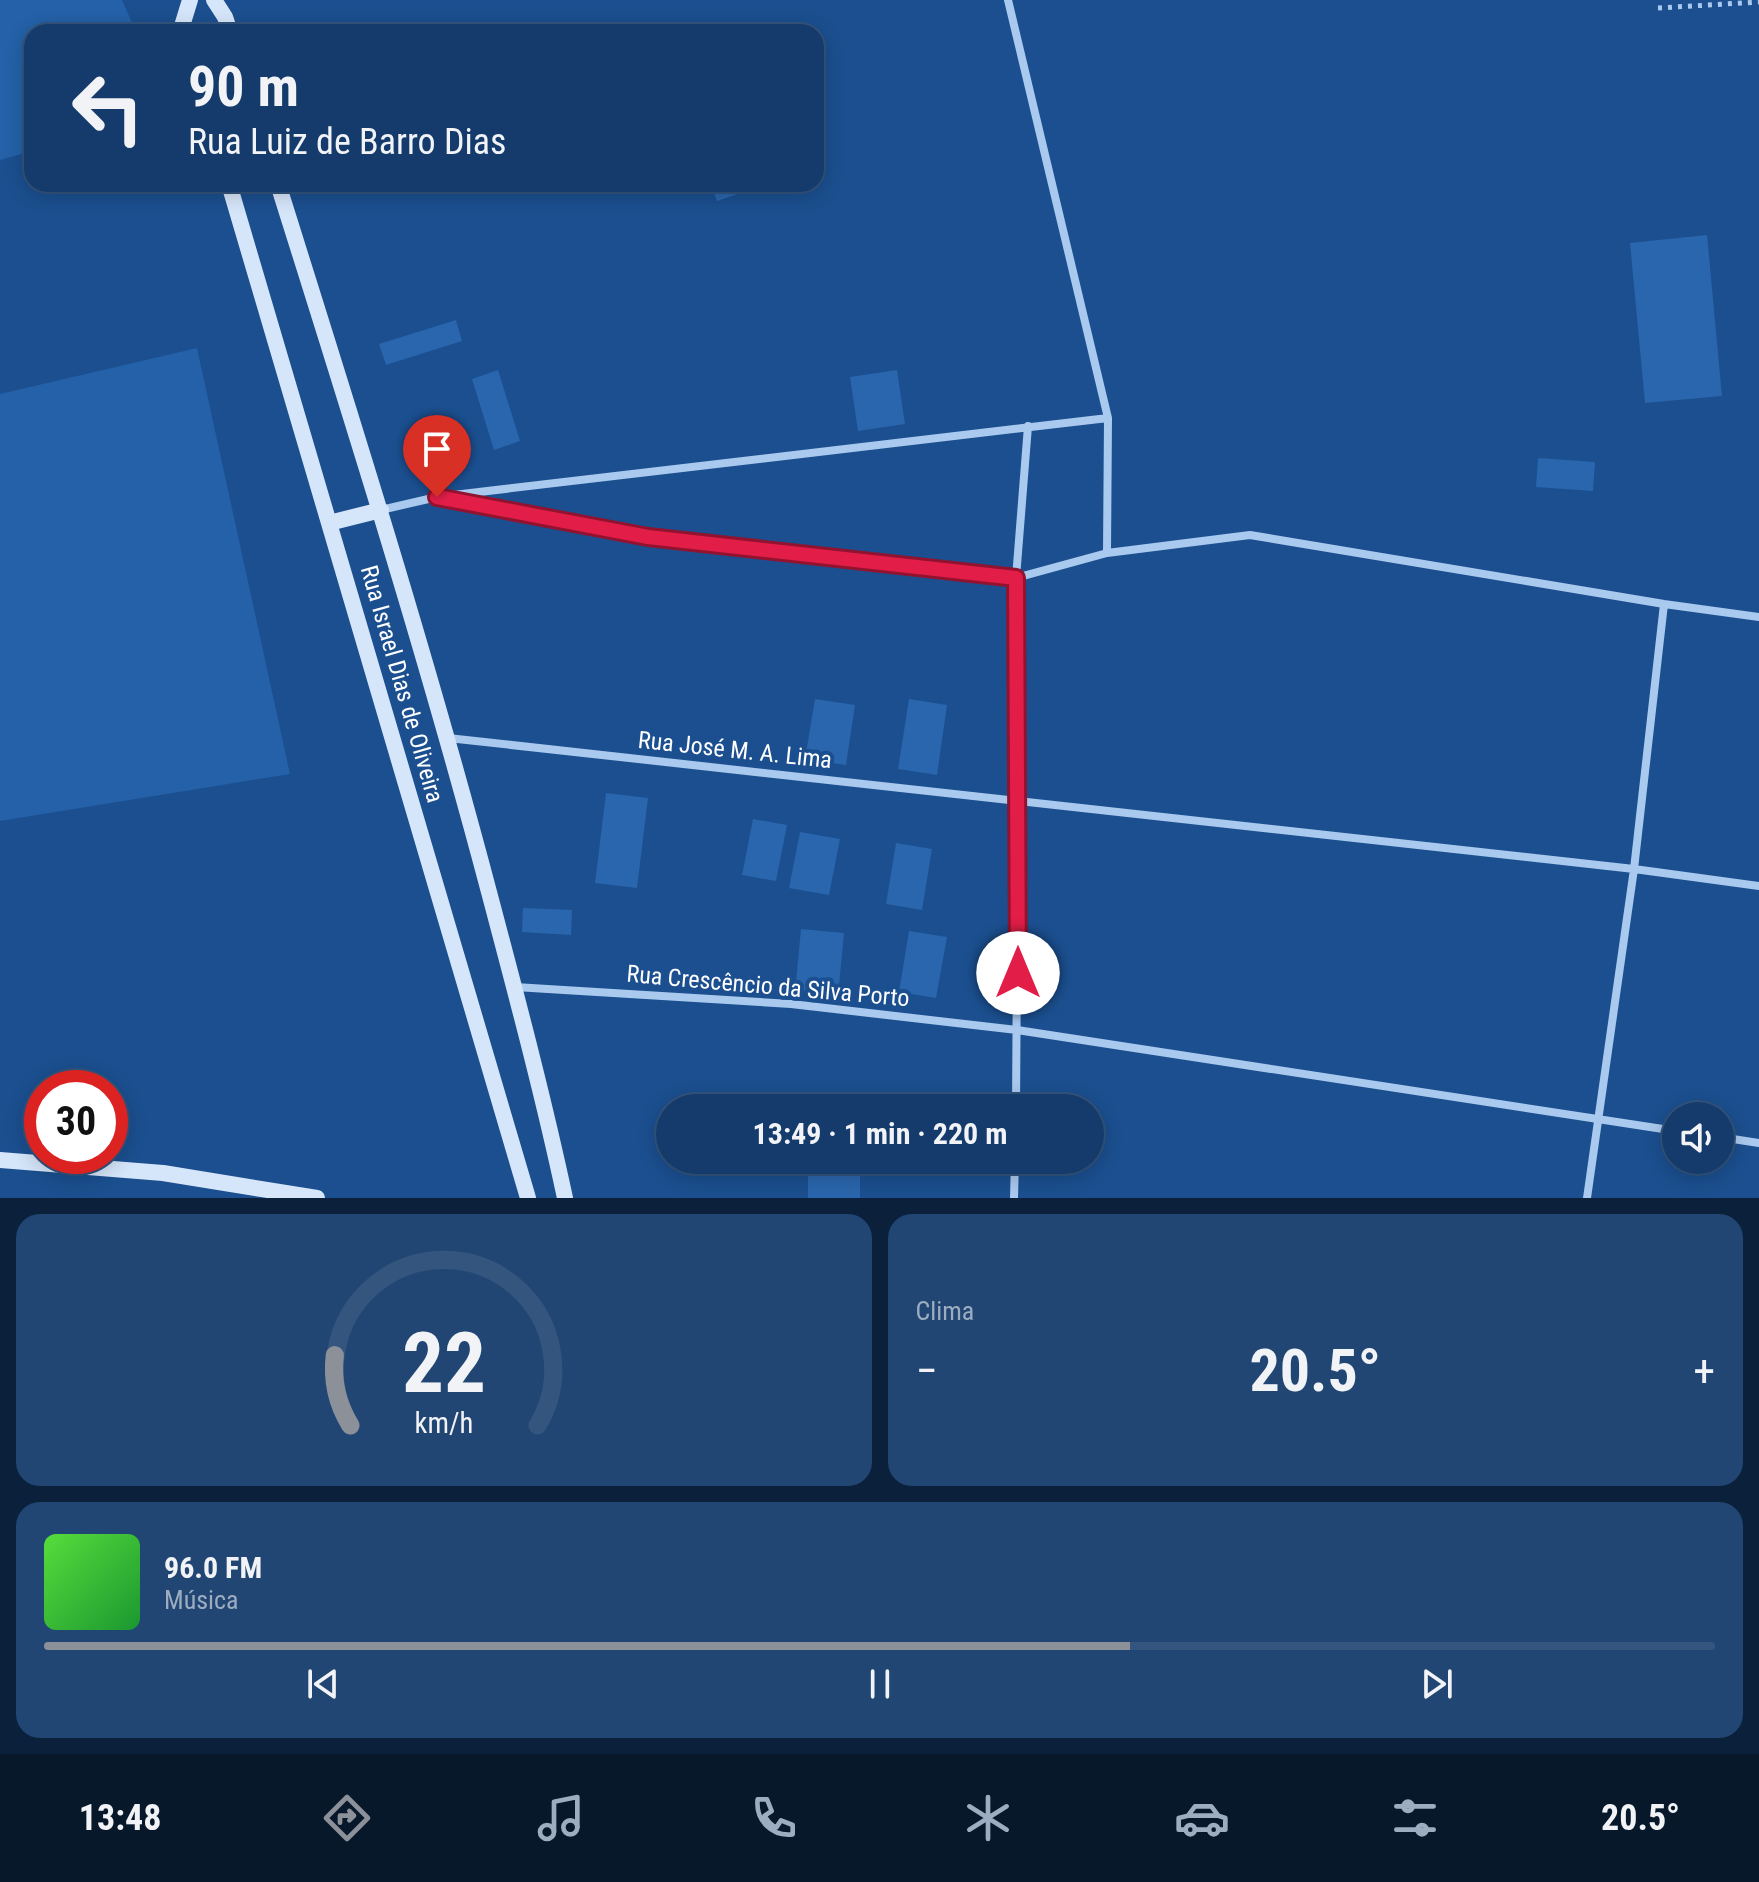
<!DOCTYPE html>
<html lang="pt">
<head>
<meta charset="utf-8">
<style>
  :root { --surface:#143b6b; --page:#214673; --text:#f1f3f6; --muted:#9dadc1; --line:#33557e; --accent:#8c9099 }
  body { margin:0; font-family:"Roboto Condensed",sans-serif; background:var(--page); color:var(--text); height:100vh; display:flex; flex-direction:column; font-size:30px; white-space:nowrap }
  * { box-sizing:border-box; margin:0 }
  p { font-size:26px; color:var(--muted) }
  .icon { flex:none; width:44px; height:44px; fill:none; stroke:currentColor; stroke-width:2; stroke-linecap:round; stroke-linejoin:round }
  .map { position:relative; height:1198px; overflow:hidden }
  .details { display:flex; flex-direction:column; gap:16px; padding:16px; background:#0b203b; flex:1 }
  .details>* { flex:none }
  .guide { position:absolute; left:24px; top:24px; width:800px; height:168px; border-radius:24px; box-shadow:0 4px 20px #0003,0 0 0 2px var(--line); background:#143b6b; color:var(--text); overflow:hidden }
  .buttons { position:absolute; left:1662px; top:1102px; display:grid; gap:16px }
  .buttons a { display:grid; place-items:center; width:72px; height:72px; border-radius:50%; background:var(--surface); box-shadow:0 4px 20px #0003,0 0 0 2px var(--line); font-size:40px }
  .speed { position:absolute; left:24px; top:1070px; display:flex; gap:16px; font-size:40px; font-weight:700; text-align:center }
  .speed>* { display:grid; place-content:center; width:104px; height:104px; border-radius:50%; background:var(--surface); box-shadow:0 4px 20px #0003,0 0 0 2px var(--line); line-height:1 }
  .speed .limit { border:12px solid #d22; background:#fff; color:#111 }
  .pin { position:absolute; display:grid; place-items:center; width:68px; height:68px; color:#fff; margin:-82px -34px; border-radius:50% 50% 50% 0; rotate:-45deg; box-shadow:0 0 8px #0007 }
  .pin .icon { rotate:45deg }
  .me { position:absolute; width:88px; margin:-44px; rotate:0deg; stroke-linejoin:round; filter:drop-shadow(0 0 6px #0008) }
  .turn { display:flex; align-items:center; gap:28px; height:168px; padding:0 32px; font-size:36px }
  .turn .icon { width:104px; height:104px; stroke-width:2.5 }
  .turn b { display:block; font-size:56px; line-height:68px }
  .big { font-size:60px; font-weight:700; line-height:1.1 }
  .details .card { flex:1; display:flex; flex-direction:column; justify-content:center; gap:12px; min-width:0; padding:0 28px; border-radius:24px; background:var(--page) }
  .details .dial { align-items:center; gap:0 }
  .dial svg { height:208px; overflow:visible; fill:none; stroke:var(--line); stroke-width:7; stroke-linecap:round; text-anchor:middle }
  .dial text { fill:var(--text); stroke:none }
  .song { display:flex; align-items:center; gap:24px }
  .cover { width:96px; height:96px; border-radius:12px; background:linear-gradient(135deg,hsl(110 70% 55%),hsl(130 70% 35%)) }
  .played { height:8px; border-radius:4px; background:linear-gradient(90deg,var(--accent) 65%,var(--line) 65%) }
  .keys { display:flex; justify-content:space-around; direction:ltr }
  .heat { display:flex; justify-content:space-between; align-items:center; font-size:44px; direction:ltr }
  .details .tiles { flex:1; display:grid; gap:16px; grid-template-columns:1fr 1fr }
  .card:last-child { grid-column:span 2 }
  .trip { position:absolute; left:656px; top:1094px; width:448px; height:80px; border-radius:40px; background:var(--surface); box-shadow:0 4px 20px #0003,0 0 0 2px var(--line); font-weight:700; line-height:80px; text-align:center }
  .dock { display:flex; height:128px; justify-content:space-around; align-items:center; background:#08182b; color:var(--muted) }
  .dock .icon { width:56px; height:56px }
  .dock .on { color:var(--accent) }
  .dock b { font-size:36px; color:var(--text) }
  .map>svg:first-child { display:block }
  .green { fill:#2461a8 }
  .building { fill:#2a66ad }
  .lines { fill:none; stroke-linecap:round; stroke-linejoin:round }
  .path { stroke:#a9c9ee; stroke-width:5; stroke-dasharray:4 6; stroke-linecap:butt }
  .street { stroke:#a9c9ee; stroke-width:8 }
  .secondary { stroke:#d6e6fa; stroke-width:16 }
  .route-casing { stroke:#92132f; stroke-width:20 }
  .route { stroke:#e11d48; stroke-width:14 }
  .labels { text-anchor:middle; stroke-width:8; stroke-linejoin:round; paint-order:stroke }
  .street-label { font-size:24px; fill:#fff; stroke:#1b4f8f }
</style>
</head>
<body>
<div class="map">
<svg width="1759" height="1198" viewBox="0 0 1759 1198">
  <rect width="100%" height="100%" fill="#1b4f8f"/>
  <!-- green -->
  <path class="green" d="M 0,0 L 122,0 L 136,32 L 32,32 L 32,151 L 0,160 Z
    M 197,348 L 290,774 L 0,821 L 0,394 Z"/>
  <!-- building -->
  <path class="building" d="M 711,184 L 765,184 L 765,185 L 717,201 Z
    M 1707,235 L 1722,396 L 1645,403 L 1630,243 Z
    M 456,320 L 462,341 L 386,365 L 379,344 Z
    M 498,370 L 520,441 L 494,450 L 472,379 Z
    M 897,370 L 905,424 L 858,431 L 850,377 Z
    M 1538,458 L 1595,462 L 1593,491 L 1536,487 Z
    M 815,699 L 855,705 L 846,765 L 805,759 Z
    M 909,699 L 947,705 L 937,775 L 898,769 Z
    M 606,793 L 648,798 L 637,888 L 595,883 Z
    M 753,819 L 787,825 L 776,881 L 742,875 Z
    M 800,832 L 840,839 L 829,895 L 789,888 Z
    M 896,843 L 932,849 L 922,910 L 886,904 Z
    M 523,908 L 572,910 L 571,935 L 522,932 Z
    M 801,929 L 844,933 L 838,996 L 795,992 Z
    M 909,931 L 947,937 L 936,998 L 899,992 Z
    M 808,1175 L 860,1175 L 860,1198 L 808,1198 Z"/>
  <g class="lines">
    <!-- path -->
    <path class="path" d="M 1658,8 L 1759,2"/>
    <!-- street -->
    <path class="street" d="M 1008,0 L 1108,418 L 1107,553
      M 445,496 L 1108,418
      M 381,510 L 437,497 L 648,537 L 1016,578 L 1107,553 L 1250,535 L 1664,604 L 1759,617
      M 448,738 L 1634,869 L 1759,886
      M 515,987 L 791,1004 L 1017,1030 L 1676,1131
      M 1016,1108 L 1018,801 L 1016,578 L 1028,426
      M 1720,1137 L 1759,1143
      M 1014,1198 L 1015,1160
      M 1587,1198 L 1634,869 L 1664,604"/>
    <!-- secondary -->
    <path class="secondary" d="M 214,0 L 225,17 L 230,32
      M 183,32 L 182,26 L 190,0
      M 229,184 L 528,1198
      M 278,184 C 352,419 426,654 489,892 C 516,994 543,1095 565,1198
      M 329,523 L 381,510
      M 0,1160 L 163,1173 L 317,1198"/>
  </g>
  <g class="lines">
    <defs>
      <path id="route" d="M 437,497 L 648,537 L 1016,578 L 1018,973"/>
    </defs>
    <!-- route casing -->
    <use href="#route" class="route-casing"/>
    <!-- route -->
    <use href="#route" class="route"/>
  </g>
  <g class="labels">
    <!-- street labels -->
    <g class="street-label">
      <text transform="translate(402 684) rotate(74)" y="8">Rua Israel Dias de Oliveira</text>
      <text transform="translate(735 750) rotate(6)" y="8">Rua José M. A. Lima</text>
      <text transform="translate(768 986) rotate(5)" y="8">Rua Crescêncio da Silva Porto</text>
    </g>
  </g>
</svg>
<div class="buttons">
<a><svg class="icon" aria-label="sound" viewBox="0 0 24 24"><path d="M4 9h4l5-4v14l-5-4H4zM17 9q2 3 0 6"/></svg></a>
</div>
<div class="speed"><div class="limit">30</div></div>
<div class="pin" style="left:437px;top:497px;background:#d93025"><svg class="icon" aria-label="arrive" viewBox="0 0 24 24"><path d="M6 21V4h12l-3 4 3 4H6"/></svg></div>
<svg class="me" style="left:1018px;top:973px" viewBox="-20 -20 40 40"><circle r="19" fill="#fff"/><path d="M0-13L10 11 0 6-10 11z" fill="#e11d48"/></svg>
<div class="trip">13:49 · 1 min · 220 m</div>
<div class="guide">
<div class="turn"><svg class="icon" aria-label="left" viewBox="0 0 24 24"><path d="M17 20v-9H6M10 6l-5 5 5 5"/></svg><div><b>90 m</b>Rua Luiz de Barro Dias</div></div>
</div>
</div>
<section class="details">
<div class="tiles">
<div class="card dial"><svg viewBox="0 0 100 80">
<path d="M14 69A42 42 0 1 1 86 69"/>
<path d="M14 69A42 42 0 0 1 8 42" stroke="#8c9099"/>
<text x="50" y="56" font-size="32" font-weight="700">22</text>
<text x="50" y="72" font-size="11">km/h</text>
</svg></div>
<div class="card"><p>Clima</p>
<div class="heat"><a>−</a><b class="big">20.5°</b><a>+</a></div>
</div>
<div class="card">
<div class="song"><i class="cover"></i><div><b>96.0 FM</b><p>Música</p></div></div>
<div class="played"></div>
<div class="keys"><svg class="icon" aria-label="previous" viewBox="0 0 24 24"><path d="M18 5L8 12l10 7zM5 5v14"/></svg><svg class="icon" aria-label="pause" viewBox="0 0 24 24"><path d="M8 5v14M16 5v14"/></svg><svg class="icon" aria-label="next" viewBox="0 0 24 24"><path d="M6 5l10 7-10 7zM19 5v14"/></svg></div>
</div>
</div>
</section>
<nav class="dock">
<b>13:48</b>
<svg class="icon on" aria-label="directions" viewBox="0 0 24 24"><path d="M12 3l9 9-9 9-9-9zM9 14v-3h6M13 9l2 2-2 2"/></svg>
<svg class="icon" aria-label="music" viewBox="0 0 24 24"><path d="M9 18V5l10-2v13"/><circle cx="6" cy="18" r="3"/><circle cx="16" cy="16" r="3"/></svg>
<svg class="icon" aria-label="phone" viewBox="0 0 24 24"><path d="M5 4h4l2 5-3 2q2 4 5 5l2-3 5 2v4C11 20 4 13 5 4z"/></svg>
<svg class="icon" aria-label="climate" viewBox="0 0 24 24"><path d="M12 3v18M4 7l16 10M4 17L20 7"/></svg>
<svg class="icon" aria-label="car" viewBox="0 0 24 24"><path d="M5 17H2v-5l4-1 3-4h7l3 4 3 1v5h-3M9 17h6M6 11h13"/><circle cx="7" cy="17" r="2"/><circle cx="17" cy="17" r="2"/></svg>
<svg class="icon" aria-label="filters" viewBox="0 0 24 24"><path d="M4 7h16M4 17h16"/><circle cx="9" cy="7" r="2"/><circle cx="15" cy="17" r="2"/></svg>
<b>20.5°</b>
</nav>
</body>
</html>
